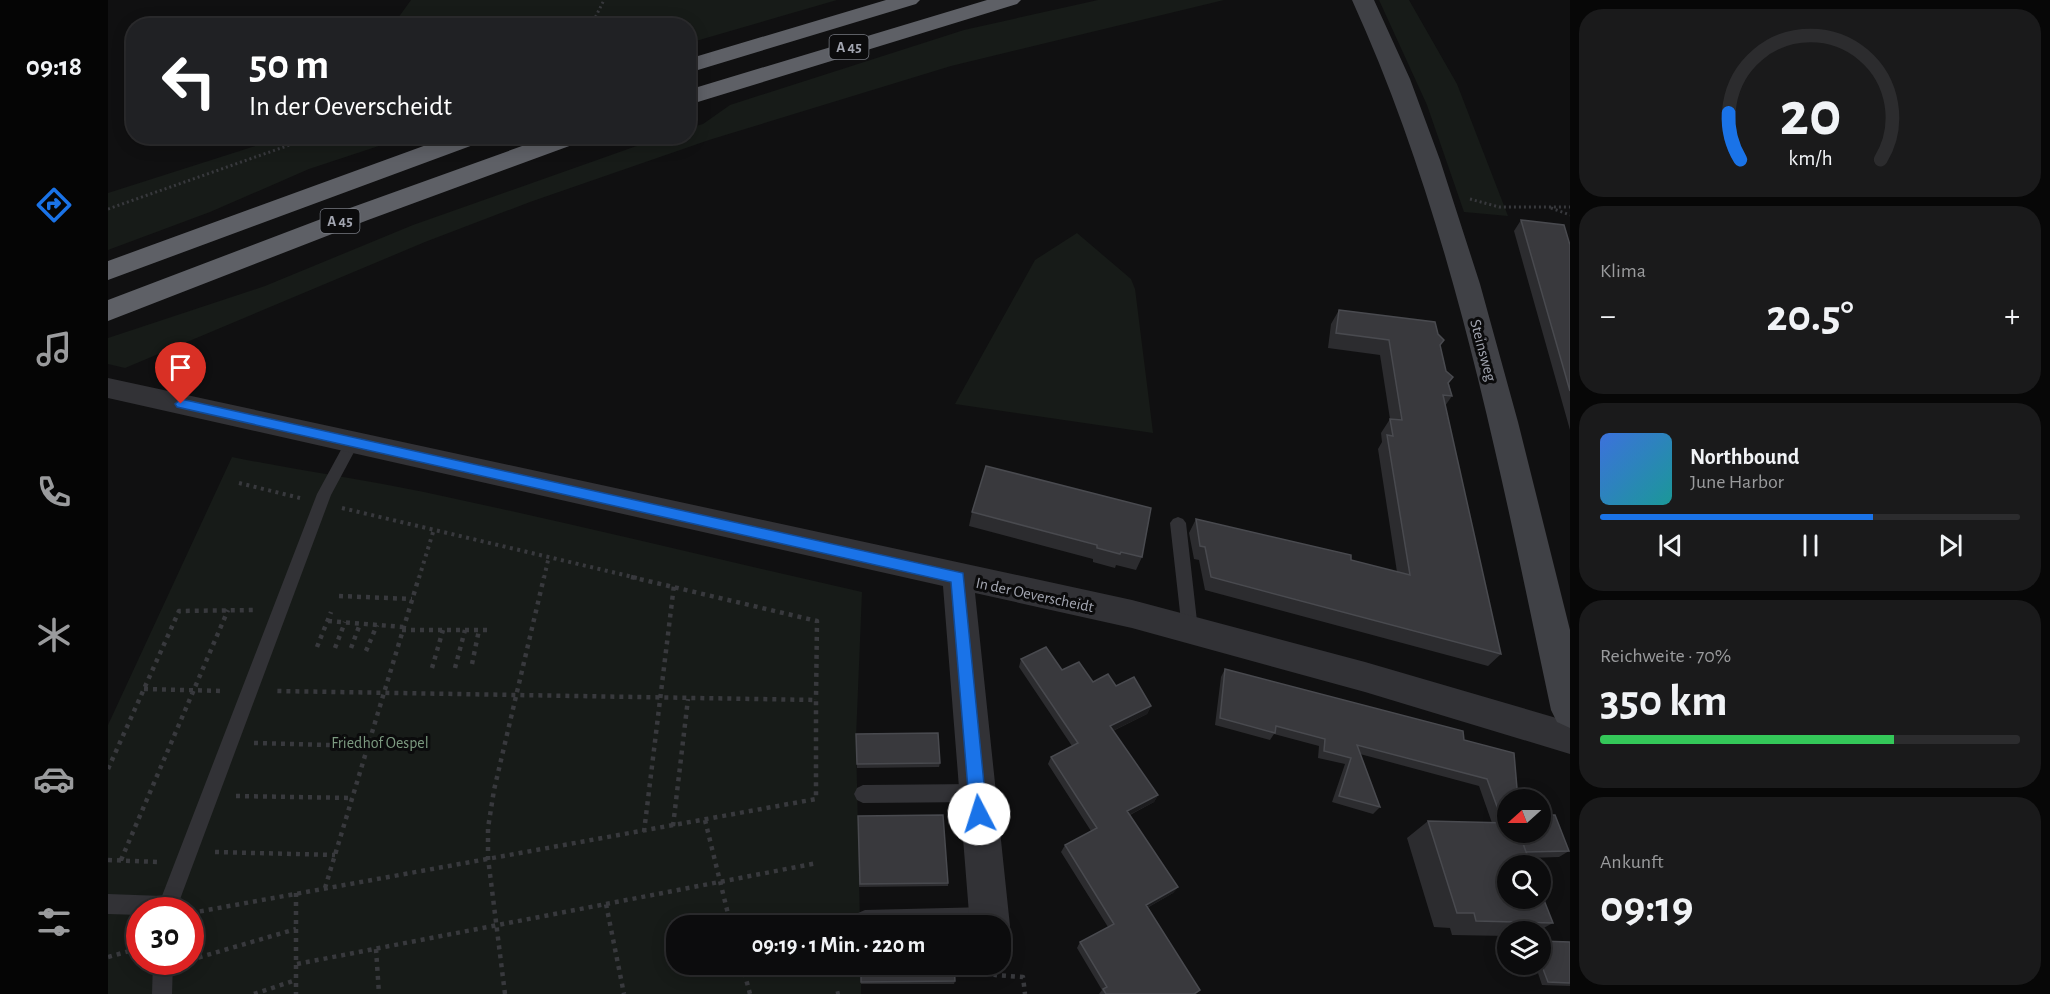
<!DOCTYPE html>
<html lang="de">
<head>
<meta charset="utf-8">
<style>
  :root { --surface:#0c0c0d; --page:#1a1a1b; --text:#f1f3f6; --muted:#9a9b9d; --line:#2c2c2e; --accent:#1a73e8 }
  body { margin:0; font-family:"Alegreya Sans",sans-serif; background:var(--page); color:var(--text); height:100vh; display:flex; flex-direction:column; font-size:22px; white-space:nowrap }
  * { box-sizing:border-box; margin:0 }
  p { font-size:20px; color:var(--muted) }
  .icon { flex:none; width:33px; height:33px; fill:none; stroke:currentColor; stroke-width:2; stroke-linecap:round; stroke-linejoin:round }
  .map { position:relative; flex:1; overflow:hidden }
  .sheet { display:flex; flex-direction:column; gap:9px; padding:9px; background:#070707; width:480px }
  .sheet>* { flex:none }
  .top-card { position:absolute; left:18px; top:18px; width:570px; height:126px; border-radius:24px; box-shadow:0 3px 15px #0003,0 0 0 2px var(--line); background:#202124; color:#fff; overflow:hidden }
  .needle { width:39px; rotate:249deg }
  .buttons { position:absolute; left:1389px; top:789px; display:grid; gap:12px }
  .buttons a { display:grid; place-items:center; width:54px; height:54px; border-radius:50%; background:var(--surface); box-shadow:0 3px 15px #0003,0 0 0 2px var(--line); font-size:30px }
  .speed { position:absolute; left:18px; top:897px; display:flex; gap:12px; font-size:30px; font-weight:700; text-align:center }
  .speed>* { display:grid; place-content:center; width:78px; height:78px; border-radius:50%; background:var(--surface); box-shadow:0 3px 15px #0003,0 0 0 2px var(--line); line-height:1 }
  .speed .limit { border:9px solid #d22; background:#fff; color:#111 }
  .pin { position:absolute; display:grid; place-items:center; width:51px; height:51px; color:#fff; margin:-62px -26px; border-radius:50% 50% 50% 0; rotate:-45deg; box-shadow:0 0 6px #0007 }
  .pin .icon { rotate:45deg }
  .me { position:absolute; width:66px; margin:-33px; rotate:355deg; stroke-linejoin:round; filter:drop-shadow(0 0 4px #0008) }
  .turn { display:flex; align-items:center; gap:21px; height:126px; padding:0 24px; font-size:27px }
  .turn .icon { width:78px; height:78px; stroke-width:2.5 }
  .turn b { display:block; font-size:42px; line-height:51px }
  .big { font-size:45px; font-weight:700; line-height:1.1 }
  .sheet .tile { flex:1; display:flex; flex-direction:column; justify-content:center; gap:9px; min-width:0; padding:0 21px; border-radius:24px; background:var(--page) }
  .sheet .dial { align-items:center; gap:0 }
  .dial svg { height:156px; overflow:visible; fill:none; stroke:var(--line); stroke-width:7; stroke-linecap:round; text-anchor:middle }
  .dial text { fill:var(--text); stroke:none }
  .song { display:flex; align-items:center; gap:18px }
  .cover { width:72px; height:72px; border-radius:9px; background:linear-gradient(135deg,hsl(220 70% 55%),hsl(180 70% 35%)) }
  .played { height:6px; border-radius:3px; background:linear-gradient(90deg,var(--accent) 65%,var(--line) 65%) }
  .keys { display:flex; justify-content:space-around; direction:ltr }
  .heat { display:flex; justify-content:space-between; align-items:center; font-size:33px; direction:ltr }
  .charge { height:9px; border-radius:4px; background:linear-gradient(90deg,#34c759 70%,var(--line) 0) }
  .trip { position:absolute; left:558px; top:915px; width:345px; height:60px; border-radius:24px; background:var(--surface); box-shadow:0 3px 15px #0003,0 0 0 2px var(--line); font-weight:700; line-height:60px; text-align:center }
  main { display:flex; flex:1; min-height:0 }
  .menu { display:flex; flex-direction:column; width:108px; justify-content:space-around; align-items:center; background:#050505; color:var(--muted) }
  .menu .icon { width:42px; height:42px }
  .menu .current { color:var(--accent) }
  .menu b { font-size:27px; color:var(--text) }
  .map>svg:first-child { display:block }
  .green { fill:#171b18; fill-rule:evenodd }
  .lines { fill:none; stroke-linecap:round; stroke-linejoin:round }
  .path-far2 { stroke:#38393d; stroke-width:3; stroke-dasharray:2 3; stroke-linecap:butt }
  .path-far1 { stroke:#38393d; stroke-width:4; stroke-dasharray:3 4.5; stroke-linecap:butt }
  .path { stroke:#38393d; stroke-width:4.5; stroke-dasharray:4 5; stroke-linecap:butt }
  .service { fill:#323236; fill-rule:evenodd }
  .minor { fill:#323236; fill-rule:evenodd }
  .secondary { fill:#404146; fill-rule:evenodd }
  .motorway { fill:#5e6066; fill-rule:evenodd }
  .wall { fill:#2c2c2f }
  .shaded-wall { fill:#1b1b1d }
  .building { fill:#39393d; stroke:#494a4f; stroke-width:1.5 }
  .route { fill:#1a73e8; stroke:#114b97; stroke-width:1.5 }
  .labels { text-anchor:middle; stroke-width:6; stroke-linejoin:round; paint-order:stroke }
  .shield { fill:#0b0b0c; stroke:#757880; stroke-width:1.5 }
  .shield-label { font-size:15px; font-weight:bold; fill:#a3a6b1 }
  .street-label { font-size:16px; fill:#a3a6b1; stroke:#0b0b0c }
  .park-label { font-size:16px; fill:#7c9a80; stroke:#0b0b0c }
</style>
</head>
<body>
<main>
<nav class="menu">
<b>09:18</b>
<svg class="icon current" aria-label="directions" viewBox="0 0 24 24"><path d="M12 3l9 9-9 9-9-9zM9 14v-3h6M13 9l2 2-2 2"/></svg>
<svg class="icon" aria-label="music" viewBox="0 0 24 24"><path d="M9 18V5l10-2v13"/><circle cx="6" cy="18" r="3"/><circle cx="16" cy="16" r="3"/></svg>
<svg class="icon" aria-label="phone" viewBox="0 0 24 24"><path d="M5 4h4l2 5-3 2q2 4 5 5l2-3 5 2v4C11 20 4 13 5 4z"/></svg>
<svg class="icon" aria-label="climate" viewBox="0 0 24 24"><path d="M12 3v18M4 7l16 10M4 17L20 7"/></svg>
<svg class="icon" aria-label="car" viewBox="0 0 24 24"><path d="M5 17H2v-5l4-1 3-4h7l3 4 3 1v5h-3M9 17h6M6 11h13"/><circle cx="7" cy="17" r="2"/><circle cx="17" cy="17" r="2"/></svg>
<svg class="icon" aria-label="filters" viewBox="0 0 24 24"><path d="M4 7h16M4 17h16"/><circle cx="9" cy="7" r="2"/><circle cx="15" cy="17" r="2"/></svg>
</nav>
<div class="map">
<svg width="1462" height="994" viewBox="0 0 1462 994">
  <rect width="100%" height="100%" fill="#101011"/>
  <!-- green -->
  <path class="green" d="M 303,0 L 729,0 L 581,43 L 580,26 L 285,25 Z
    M 990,0 L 1116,0 L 843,66 L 601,140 L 422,202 L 317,242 L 17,368 L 0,364 L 0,338 L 157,286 L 305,225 L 554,137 L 580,136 L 581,128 L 595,124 L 622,105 L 856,30 Z
    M 1271,0 L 1301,0 L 1349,84 L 1400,216 L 1356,212 L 1319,105 Z
    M 175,137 L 298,137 L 201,169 L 102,212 L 0,250 L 0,193 Z
    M 969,233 L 1023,279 L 1027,289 L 1045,433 L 847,404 L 927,260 Z
    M 124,457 C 188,470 252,479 316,492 C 462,523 608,559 754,592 L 748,738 L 752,925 L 568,926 L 568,964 L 753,965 L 753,994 L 0,994 L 0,725 ZM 32,910 L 82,910 L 82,962 L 32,962 Z"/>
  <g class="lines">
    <!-- path-far2 -->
    <path class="path-far2" d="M 483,26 L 496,0
      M 1362,199 L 1391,207 L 1462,207
      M 1443,208 L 1462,215
      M 0,209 L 207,136"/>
    <!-- path-far1 -->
    <path class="path-far1" d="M 131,483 L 192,498
      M 234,508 L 529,578
      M 311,578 L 326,529
      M 436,578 L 441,556"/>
    <!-- path -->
    <path class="path" d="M 523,577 L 709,621 L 708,700
      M 231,596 L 304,599
      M 220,621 L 295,627
      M 294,630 L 384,630
      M 209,647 L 223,612
      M 227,648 L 237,622
      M 243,648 L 252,624
      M 258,651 L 269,625
      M 364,664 L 371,630
      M 324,668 L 335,630
      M 347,668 L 357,630
      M 36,689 L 116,691
      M 146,743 L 260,746
      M 0,769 L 71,611 L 147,610
      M 128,796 L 244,798
      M 597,820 L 623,926
      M 565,826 L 580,699
      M 536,832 L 566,585
      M 107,852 L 227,855
      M 0,860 L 50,862
      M 13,860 L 120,610
      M 217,888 L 311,577
      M 188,893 L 188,994
      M 498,904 L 709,863
      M 83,913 L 708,799 L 708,700 L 168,691
      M 268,949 L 271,994
      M 0,957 L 32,948
      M 82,960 L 188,929
      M 189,964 L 498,904 L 516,994
      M 634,964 L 642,994
      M 886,964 L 887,975 L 915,977 L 917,994
      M 146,994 L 188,980
      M 397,994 L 380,858 L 380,828 L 386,790 L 436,577
      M 728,994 L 732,993"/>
    <!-- service -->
    <path class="service" d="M 245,435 L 252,441 L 223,495 L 68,910 L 32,910 L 32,915 L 0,914 L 0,894 L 54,896 L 209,494 L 240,437 Z
      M 1070,517 L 1075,519 L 1078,523 L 1090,630 L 1088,635 L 1082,637 L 1076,635 L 1074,630 L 1062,523 L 1065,519 Z
      M 869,784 L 875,787 L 878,793 L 875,799 L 869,802 L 755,803 L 749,800 L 746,794 L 749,788 L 755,785 Z
      M 880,907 L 887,910 L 890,917 L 887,924 L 883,926 L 749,926 L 747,920 L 750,913 L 757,910 Z
      M 45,962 L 65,962 L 64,994 L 44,994 Z"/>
    <!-- minor -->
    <path class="minor" d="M 0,378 L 1024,600 L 1257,662 L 1462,722 L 1462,754 L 1257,692 L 1024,628 L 867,593 L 902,926 L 896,940 L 892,941 L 892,926 L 862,926 L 835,586 L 0,398 Z"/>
    <!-- secondary -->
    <path class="secondary" d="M 1244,0 L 1266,0 L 1302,79 L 1332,160 L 1372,284 L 1410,422 L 1462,630 L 1462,728 L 1449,722 L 1443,710 C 1392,471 1346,224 1244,0 Z"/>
    <!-- motorway -->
    <path class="motorway" d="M 778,0 L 812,0 L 808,4 L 580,73 L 580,59 Z
      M 879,0 L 913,0 L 909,4 L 580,105 L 580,90 Z
      M 343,136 L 379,136 L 376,141 L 0,280 L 0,261 Z
      M 442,136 L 478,136 L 475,141 L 260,220 L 0,321 L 0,300 L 242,208 Z"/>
  </g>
  <!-- wall -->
  <path class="wall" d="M 1413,220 L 1462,245 L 1462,430 L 1406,231 Z
    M 1231,310 L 1332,345 L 1344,396 L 1337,406 L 1393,654 L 1380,666 L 1097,590 L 1091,560 L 1086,559 L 1081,533 L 1088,519 L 1289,572 L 1270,449 L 1274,442 L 1273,433 L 1282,419 L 1272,355 L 1220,348 L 1223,324 Z
    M 864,512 L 1034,557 L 1028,570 L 1008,565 L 1007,568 L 985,562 L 985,559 L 861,526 Z
    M 913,659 L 954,670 L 985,682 L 1008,686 L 1043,706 L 1039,714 L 1005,731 L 1050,795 L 1046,802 L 1022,815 L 1070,887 L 1065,893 L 1039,908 L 1092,990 L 1088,994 L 991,994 L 994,990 L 969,948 L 972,942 L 1000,927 L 953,852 L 957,845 L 983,831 L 940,764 L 943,757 L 964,746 L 911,667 Z
    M 1117,669 L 1356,740 L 1406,753 L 1400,832 L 1461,851 L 1451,857 L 1420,858 L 1445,923 L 1428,932 L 1400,932 L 1400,936 L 1344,935 L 1342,928 L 1326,927 L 1299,838 L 1320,821 L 1384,823 L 1371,786 L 1252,754 L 1272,807 L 1265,814 L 1224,802 L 1237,764 L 1210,758 L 1211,746 L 1166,734 L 1162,740 L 1107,725 L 1113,677 Z
    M 748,734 L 832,763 L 831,767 L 749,768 Z
    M 750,816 L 840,883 L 840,886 L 751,887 Z
    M 1432,941 L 1462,942 L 1462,986 L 1434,985 L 1427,964 L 1432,964 Z
    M 753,964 L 847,981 L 846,984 L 753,984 Z"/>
  <!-- shaded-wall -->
  <path class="shaded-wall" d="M 1043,706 L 1039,714 L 998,734 L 1002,726 Z
    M 1050,795 L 1046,802 L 1015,818 L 1019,811 Z
    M 1070,887 L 1065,893 L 1033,911 L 1038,905 Z"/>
  <!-- building -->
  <path class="building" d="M 1413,220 L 1456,225 L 1462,245 L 1462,391 Z
    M 1231,310 L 1327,322 L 1330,334 L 1336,340 L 1332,345 L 1338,371 L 1345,377 L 1340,383 L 1344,396 L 1335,395 L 1393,654 L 1103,577 L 1097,547 L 1092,546 L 1088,519 L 1243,555 L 1243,560 L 1302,575 L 1279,435 L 1285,436 L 1282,419 L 1294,420 L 1281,340 L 1228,333 Z
    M 878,466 L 1043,508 L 1034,557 L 1013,552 L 1012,554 L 989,548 L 989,545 L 864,512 Z
    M 938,647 L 954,670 L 971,662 L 985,682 L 1000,674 L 1008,686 L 1026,677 L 1043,706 L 1002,726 L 1050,795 L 1019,811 L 1070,887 L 1038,905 L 1092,990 L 1086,994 L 998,994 L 995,989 L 999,987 L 972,942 L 1006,924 L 957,845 L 989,828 L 943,757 L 970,743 L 913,659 Z
    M 1117,669 L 1355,731 L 1356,740 L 1406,753 L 1410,800 L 1400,800 L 1400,823 L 1395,823 L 1379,779 L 1249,745 L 1272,807 L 1231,796 L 1243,758 L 1216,751 L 1217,739 L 1168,726 L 1167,733 L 1112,718 Z
    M 830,733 L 832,763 L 749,764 L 748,734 Z
    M 835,815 L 840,883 L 752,884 L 750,816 Z
    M 1432,815 L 1447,815 L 1461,851 L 1418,852 L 1411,832 L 1432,832 Z
    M 1320,821 L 1400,823 L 1400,832 L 1411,832 L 1423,866 L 1400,866 L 1400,898 L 1432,898 L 1432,890 L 1445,923 L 1368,921 L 1366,913 L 1349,913 Z
    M 1432,941 L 1462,942 L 1462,983 L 1440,982 L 1432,961 Z
    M 753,964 L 846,964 L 847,981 L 753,982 Z"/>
  <!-- route -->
  <path class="route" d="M 73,399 L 855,573 L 879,814 L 877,820 L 871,822 L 865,820 L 862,814 L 843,582 L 69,407 L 67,404 Z"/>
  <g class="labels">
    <!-- shield labels -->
    <g class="shield">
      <rect x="721.5" y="35" width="39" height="24" rx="4.5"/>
      <rect x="212.5" y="209" width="39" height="24" rx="4.5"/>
    </g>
    <g class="shield-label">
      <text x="741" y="52">A 45</text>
      <text x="232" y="226">A 45</text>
    </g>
    <!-- street labels -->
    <g class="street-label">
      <text transform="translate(1376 350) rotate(75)" y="6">Steinsweg</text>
      <text transform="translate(927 594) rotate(12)" y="6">In der Oeverscheidt</text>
    </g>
    <!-- park labels -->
    <g class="park-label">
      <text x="272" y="748">Friedhof Oespel</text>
    </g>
  </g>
</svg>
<div class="buttons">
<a><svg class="needle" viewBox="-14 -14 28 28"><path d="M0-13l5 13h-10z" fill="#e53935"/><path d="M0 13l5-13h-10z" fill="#9a9b9d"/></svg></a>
<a><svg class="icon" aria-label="search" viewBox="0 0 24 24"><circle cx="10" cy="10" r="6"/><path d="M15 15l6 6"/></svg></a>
<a><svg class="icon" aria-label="layers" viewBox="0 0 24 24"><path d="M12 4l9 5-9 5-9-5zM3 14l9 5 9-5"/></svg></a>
</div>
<div class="speed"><div class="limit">30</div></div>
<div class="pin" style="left:73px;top:404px;background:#d93025"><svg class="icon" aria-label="arrive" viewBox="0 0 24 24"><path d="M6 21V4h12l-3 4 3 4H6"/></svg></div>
<svg class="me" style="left:871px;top:814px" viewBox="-20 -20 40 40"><circle r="19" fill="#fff"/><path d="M0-13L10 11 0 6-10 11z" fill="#1a73e8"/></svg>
<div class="trip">09:19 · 1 Min. · 220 m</div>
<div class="top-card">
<div class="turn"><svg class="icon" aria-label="left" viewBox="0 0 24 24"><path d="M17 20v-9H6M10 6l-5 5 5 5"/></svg><div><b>50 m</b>In der Oeverscheidt</div></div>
</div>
</div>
<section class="sheet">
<div class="tile dial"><svg viewBox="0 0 100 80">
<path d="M14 69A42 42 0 1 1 86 69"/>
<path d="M14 69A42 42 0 0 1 8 45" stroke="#1a73e8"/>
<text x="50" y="56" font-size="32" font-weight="700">20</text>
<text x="50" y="72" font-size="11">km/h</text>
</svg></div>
<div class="tile"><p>Klima</p>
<div class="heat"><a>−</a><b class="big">20.5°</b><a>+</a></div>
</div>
<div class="tile">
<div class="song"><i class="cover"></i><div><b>Northbound</b><p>June Harbor</p></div></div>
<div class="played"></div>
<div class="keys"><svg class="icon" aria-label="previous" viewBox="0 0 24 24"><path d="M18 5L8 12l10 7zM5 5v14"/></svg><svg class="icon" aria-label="pause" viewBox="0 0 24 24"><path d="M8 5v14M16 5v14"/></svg><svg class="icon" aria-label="next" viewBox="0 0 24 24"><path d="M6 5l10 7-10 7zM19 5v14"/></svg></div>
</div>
<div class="tile"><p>Reichweite · 70%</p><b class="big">350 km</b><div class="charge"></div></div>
<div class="tile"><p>Ankunft</p><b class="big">09:19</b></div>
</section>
</main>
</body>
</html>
